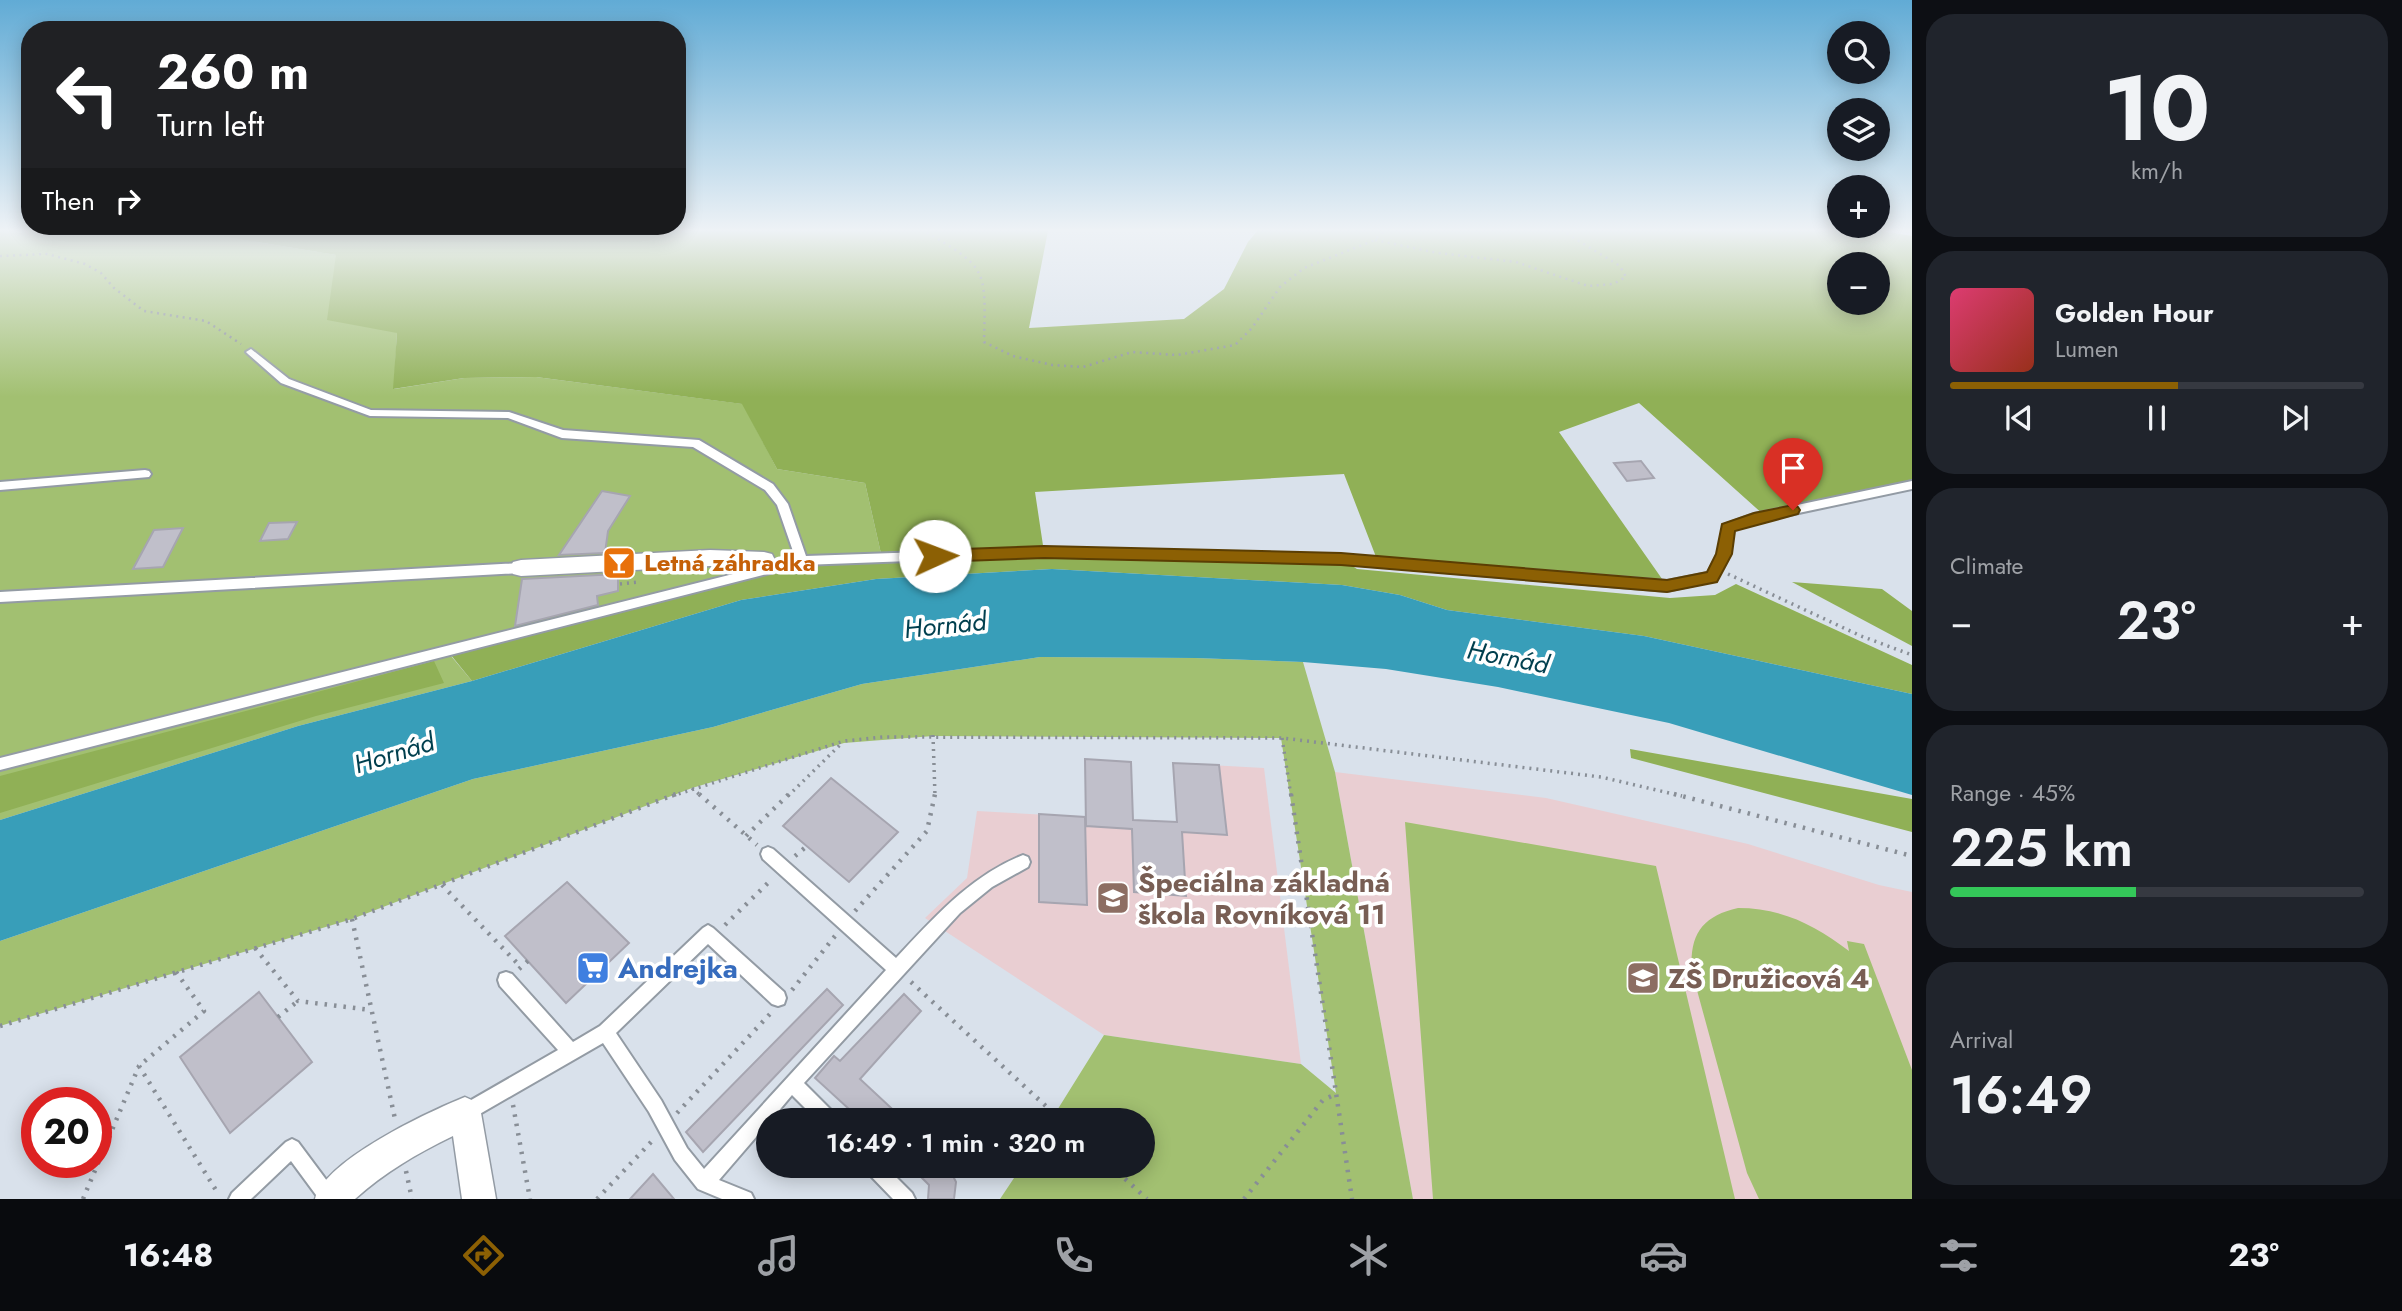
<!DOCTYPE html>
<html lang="en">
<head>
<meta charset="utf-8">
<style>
  :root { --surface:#171b24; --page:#20242c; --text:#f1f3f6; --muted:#9ea1a6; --line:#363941; --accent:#8c6004 }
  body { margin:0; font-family:Jost,sans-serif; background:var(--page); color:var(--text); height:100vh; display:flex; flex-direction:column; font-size:26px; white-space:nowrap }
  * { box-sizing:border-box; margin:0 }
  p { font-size:23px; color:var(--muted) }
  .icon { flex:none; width:38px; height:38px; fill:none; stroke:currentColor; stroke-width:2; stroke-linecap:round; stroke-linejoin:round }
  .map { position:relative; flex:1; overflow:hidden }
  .side { display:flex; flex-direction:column; gap:14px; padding:14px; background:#0d0f14; width:490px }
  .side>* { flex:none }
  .hud { position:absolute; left:21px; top:21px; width:665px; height:214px; border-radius:28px; box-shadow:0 4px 18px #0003; background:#202124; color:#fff; overflow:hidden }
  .buttons { position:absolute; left:1827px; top:21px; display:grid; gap:14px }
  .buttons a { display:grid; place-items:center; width:63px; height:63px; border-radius:50%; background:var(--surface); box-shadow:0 4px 18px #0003; font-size:35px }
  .speed { position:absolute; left:21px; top:1087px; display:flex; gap:14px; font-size:35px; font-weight:700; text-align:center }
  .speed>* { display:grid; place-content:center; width:91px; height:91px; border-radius:50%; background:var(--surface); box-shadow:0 4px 18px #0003; line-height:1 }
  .speed .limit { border:10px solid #d22; background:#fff; color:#111 }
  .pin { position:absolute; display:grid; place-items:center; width:60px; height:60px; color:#fff; margin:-72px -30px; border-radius:50% 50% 50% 0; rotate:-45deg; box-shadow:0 0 7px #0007 }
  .pin .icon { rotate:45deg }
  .me { position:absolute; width:77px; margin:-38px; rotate:88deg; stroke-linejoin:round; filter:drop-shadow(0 0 5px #0008) }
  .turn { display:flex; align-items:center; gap:24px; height:147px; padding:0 21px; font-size:32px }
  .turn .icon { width:91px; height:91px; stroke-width:2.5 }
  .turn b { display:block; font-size:49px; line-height:60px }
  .then { display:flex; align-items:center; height:66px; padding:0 21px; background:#0003; gap:14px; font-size:26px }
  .big { font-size:52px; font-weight:600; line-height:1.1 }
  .side .tile { flex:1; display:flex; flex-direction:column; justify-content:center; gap:10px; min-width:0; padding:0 24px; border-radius:28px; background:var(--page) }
  .side .dial { align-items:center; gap:0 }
  .dial b { font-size:91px; line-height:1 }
  .song { display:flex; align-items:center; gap:21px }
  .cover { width:84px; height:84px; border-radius:10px; background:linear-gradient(135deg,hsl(340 70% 55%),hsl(10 70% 35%)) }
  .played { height:7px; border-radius:4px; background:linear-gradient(90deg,var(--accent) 55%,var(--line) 55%) }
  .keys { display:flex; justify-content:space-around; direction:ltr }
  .heat { display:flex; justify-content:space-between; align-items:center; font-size:38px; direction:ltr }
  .charge { height:10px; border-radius:5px; background:linear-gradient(90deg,#34c759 45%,var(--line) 0) }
  .trip { position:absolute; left:756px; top:1108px; width:399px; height:70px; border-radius:35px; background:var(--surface); box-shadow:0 4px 18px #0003; font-weight:600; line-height:70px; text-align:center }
  .tabs { display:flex; height:112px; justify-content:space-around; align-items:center; background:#090b0e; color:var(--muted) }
  .tabs .icon { width:49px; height:49px }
  .tabs .active { color:var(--accent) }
  .tabs b { font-size:32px; color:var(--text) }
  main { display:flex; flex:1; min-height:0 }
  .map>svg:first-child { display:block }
  .education { fill:#e9ced2 }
  .green { fill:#a2c071 }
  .forest { fill:#90b056; fill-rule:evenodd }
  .water { fill:#389eb9 }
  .building { fill:#c0bfca; stroke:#a6a5b0; stroke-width:2 }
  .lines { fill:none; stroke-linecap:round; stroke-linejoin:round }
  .service-casing { stroke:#939ba4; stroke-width:4 }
  .minor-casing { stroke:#939ba4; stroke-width:3 }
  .path-far2 { stroke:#888e96; stroke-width:2.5; stroke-dasharray:2 4.5; stroke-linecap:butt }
  .path-far1 { stroke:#888e96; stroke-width:3.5; stroke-dasharray:2 5; stroke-linecap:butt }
  .path { stroke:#888e96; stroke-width:4.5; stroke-dasharray:2.5 7; stroke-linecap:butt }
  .service { fill:#fff; fill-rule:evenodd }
  .minor { fill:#fff; fill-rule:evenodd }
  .route { fill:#8c6004; stroke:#5b3e03; stroke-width:2 }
  .labels { text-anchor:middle; stroke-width:7; stroke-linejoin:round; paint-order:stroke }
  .food-label { font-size:24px; font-weight:bold; fill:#c56008; stroke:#fff; text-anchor:start }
  .water-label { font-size:26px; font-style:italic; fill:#003f4e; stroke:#fff }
  .near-education-label { font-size:28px; font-weight:bold; fill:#785e54; stroke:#fff; text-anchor:start }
  .near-shop-label { font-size:28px; font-weight:bold; fill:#366cbe; stroke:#fff; text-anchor:start }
</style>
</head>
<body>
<main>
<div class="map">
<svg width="1912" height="1199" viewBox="0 0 1912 1199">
  <rect width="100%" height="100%" fill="#d9e1eb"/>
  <!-- education -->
  <path class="education" d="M 1085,759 L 1131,762 L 1133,820 L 1177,822 L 1173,763 L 1264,768 L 1301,1064 L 1104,1035 L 925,918 L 967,878 L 977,811 L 1085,817 Z
    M 1335,772 L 1546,798 L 1748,844 L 1879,885 L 1912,892 L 1912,1199 L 1413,1199 Z"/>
  <!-- green -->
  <path class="green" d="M 0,229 L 177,229 L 337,255 L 397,333 L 394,389 L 464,378 L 536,377 L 743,404 L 777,469 L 865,483 L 882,558 L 446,650 L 472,681 L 298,726 L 0,820 Z
    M 1040,657 L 1195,658 L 1303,662 L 1335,772 L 1413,1199 L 1000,1199 L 1022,1166 L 1143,1166 L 1143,1120 L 1051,1120 L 1104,1035 L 1301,1064 L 1336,1093 L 1281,738 L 933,736 L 844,743 L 692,788 L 352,919 L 0,1026 L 0,941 L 473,779 L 713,727 L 862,684 Z
    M 1405,822 L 1656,866 L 1735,1199 L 1433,1199 Z
    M 1738,908 C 1782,908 1815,925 1849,951 L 1847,941 L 1864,944 L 1912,1070 L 1912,1199 L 1759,1199 L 1747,1173 L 1692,972 C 1689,935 1702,916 1738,908 Z"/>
  <!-- forest -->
  <path class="forest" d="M 177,229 L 1039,229 L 1048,231 L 1029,328 L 1184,319 L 1224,289 L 1248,242 L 1259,229 L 1870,229 L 1912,236 L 1912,485 L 1765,516 L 1639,403 L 1559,432 L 1667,586 L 1378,562 L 1344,474 L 1035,492 L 1044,552 L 1341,559 L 1357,569 L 1670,598 L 1715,595 L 1736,584 L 1912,665 L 1912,694 L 1644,636 L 1447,610 L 1400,595 L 1342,585 L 1052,569 L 876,579 L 741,600 L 472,681 L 446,649 L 802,561 L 882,558 L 865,483 L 777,469 L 742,404 L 536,377 L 464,378 L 393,389 L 397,333 L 327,320 L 336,255 ZM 1839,264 L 1878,264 L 1878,303 L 1839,303 Z
    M 1792,582 L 1882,589 L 1912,611 L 1912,646 Z
    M 434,661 L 444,683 L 316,716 L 0,813 L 0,776 Z
    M 1630,749 L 1912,799 L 1912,832 L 1631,758 Z"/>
  <!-- water -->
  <path class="water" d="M 1052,569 L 1342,585 L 1400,595 L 1447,610 L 1644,636 L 1912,694 L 1912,795 L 1669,723 L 1498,687 L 1386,669 L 1303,662 L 1195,658 L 1040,657 L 862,684 L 713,727 L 473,779 L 0,941 L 0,820 L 298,726 L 472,681 L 741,600 L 876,579 Z"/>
  <!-- building -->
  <path class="building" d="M 1641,461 L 1654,478 L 1627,481 L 1614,463 Z
    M 602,491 L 630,496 L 608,531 L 605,553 L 559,555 Z
    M 297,522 L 288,539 L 260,541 L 269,523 Z
    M 183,528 L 163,567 L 133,569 L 154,530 Z
    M 618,574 L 618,591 L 597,596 L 598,605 L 515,626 L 522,579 Z
    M 1085,759 L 1131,762 L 1133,820 L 1177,822 L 1173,763 L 1219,765 L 1227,835 L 1182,832 L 1186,896 L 1134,892 L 1132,829 L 1086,826 Z
    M 831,778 L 898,832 L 849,882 L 783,826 Z
    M 1039,814 L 1085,817 L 1087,905 L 1039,902 Z
    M 567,882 L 629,943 L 566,1003 L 505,936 Z
    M 827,989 L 843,1005 L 703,1152 L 686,1132 Z
    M 259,992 L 312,1062 L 230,1133 L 180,1057 Z
    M 904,994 L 921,1011 L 860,1079 L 904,1120 L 861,1120 L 815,1078 L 834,1056 L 840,1061 Z
    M 910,1166 L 948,1166 L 956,1182 L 954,1199 L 928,1199 L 929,1185 Z
    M 653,1174 L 674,1199 L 630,1199 Z"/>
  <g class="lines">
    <defs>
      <path id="service" d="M 251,349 L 289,379 L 371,410 L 509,412 L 563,430 L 699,440 L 773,484 L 788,504 L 806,556 L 1044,548 L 1341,555 L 1667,581 L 1708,573 L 1718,554 L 1724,525 L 1754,514 L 1912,481 L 1912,489 L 1756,522 L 1733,530 L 1730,554 L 1716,580 L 1667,591 L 1341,563 L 1044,556 L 802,565 L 0,770 L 0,758 L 789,560 L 795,557 L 777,505 L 765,490 L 693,447 L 562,438 L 508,418 L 370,416 L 281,383 L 248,354 L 246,352 Z
        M 145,470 L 149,471 L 151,474 L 149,477 L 0,490 L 0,482 Z
        M 521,563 L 527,568 L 521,573 L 0,602 L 0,592 Z
        M 768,847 L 773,849 L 896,958 C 934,918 970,876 1023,855 L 1028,857 L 1030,862 L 1028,867 L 992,887 L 960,913 L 804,1083 L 835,1114 L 838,1120 L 817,1120 L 792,1095 L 771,1120 L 768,1120 L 768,1123 L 719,1180 L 751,1193 L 754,1199 L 722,1199 L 698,1189 L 675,1160 L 649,1112 L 603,1043 L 471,1119 L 465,1122 L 459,1119 L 456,1113 L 459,1107 L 558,1050 L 500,986 L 498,980 L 500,974 L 506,972 L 512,974 L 573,1042 L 600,1026 L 703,928 L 708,925 L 713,928 L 784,992 L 786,998 L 784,1004 L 778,1006 L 772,1004 L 708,944 L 616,1033 L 661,1100 L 687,1148 L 704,1169 L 886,970 L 763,859 L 761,854 L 763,849 Z
        M 292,1139 L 298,1142 L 336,1193 L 339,1199 L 319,1199 L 291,1161 L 251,1199 L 229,1199 L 232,1193 L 286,1142 Z
        M 864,1166 L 885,1166 L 912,1193 L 915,1199 L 893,1199 L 867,1172 Z"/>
      <path id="minor" d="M 710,550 L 764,552 L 772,554 L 775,560 L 772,566 L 764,568 L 710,566 L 521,576 L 513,574 L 510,568 L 513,562 L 521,560 Z
        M 465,1097 L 476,1102 L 481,1113 L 496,1199 L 462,1199 L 453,1136 C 416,1154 385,1172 355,1199 L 315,1199 C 325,1160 428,1112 465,1097 Z"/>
    </defs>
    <!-- service casing -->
    <use href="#service" class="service-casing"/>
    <!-- minor casing -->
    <use href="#minor" class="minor-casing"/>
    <!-- path-far2 -->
    <path class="path-far2" d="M 921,229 C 987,268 986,266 984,342 L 1013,356 L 1052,365 L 1083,367 L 1132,352 L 1177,355 L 1235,345 L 1252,328 L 1280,287 L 1304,268 L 1375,240 L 1385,229
      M 1375,240 L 1438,253 L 1516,262 L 1588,286 L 1613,284 L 1626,277 L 1620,266 L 1559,229
      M 0,256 L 47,254 L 85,264 L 101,273 L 114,288 L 144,311 L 206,321 L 241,344"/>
    <!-- path-far1 -->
    <path class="path-far1" d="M 1728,574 L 1861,636 L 1912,655
      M 620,584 L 639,582
      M 933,735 L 935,796
      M 1282,738 L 1291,796
      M 692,788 L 701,796
      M 672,796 L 844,741 L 883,737 L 1282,738 L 1601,777 L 1682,796
      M 788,796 L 843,742"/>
    <!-- path -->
    <path class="path" d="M 699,794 L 757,845
      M 1291,794 L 1352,1199
      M 1674,794 L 1912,856
      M 746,836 L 789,794
      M 795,856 L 807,846
      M 442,885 L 519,965
      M 855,911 L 927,831 L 935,794
      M 352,919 L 395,1119
      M 725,925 L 772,879
      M 255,948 L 298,1001 L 371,1010
      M 519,969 L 528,961
      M 176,972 L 204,1011 L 139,1066 L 219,1195
      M 911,982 L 1061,1120
      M 792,990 L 835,936
      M 278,1017 L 298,1001
      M 0,1026 L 352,919 L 676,794
      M 513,1105 L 530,1199
      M 677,1113 L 770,1014
      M 1111,1166 L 1147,1199
      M 406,1171 L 412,1199
      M 83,1199 L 139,1066
      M 597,1199 L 653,1140
      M 1244,1199 L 1323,1100 L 1336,1094"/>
    <!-- service -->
    <use href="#service" class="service"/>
    <!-- minor -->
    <use href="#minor" class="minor"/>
  </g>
  <!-- sky -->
  <linearGradient id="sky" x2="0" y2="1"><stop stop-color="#61abd5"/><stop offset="0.58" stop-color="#eef2f6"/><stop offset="1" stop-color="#eef2f6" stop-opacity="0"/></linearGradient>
  <rect width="1912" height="397" fill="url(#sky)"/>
  <!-- route -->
  <path class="route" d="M 1793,505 L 1798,507 L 1800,510 L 1798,514 L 1735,531 L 1732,554 L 1717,582 L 1667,592 L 1341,565 L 1044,558 L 935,562 L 928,556 L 935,550 L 1044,546 L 1341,553 L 1667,580 L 1707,572 L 1716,554 L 1722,524 L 1754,513 Z"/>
  <!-- icons -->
  <defs>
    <symbol id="bar-square" viewBox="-11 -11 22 22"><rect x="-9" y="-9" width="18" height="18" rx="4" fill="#e8710a" stroke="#fff"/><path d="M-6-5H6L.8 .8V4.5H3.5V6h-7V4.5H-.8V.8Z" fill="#fff"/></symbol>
    <symbol id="school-square" viewBox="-11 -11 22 22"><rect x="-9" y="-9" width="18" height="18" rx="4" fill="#8d6e63" stroke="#fff"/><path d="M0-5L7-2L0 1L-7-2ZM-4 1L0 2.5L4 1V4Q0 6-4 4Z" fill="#fff"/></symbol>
    <symbol id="supermarket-square" viewBox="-11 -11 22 22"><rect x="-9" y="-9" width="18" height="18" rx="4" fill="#3f7fe0" stroke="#fff"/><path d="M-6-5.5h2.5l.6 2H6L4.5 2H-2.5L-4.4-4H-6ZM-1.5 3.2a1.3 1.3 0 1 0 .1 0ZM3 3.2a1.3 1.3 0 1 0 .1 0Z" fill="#fff"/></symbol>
  </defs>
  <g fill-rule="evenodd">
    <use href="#bar-square" x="600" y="544" width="38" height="38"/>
    <use href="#school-square" x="1094" y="879" width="38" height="38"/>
    <use href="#supermarket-square" x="574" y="949" width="38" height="38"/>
    <use href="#school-square" x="1624" y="959" width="38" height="38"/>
  </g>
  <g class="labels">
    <!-- food labels -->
    <g class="food-label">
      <text x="644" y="571">Letná záhradka</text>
    </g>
    <!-- water labels -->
    <g class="water-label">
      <text transform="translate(945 625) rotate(-6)" y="9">Hornád</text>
      <text transform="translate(1508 657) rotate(11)" y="9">Hornád</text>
      <text transform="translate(394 753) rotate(-17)" y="9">Hornád</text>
    </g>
    <!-- near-education labels -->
    <g class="near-education-label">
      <text x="1138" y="892">Špeciálna základná<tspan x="1138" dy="32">škola Rovníková 11</tspan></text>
      <text x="1668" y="988">ZŠ Družicová 4</text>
    </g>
    <!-- near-shop labels -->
    <g class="near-shop-label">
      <text x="618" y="978">Andrejka</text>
    </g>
  </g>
</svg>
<div class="buttons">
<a><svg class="icon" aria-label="search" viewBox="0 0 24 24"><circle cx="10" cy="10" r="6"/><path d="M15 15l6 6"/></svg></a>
<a><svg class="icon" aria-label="layers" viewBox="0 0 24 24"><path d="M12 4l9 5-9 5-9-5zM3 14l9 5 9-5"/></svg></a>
<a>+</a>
<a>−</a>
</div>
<div class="speed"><div class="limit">20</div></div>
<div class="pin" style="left:1793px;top:510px;background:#d93025"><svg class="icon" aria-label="arrive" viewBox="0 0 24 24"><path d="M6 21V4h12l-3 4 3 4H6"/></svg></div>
<svg class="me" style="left:935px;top:556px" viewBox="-20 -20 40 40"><circle r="19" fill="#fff"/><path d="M0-13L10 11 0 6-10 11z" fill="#8c6004"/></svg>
<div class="trip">16:49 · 1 min · 320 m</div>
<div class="hud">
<div class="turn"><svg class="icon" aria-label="left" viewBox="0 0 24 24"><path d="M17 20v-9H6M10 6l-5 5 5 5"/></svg><div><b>260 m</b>Turn left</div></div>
<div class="then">Then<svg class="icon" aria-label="right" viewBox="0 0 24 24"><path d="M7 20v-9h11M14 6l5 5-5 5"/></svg></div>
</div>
</div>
<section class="side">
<div class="tile dial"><b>10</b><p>km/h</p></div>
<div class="tile">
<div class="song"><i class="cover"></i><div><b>Golden Hour</b><p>Lumen</p></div></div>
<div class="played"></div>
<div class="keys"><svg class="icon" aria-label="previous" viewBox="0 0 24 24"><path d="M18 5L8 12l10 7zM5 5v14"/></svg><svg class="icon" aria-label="pause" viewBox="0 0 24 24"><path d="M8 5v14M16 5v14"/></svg><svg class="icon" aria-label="next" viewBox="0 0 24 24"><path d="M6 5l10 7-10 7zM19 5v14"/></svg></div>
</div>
<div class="tile"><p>Climate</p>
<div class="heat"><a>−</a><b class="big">23°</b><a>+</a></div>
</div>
<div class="tile"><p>Range · 45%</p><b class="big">225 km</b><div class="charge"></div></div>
<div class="tile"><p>Arrival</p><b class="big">16:49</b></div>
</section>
</main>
<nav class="tabs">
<b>16:48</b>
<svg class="icon active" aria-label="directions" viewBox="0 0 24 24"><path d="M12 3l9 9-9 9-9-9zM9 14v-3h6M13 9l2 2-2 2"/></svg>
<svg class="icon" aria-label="music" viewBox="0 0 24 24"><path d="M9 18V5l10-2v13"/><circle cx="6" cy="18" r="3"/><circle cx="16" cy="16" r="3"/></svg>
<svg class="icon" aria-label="phone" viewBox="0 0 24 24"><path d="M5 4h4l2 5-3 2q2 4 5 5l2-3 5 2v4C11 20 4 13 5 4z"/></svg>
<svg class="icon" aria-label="climate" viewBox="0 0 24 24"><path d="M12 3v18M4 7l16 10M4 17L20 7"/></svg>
<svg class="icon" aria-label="car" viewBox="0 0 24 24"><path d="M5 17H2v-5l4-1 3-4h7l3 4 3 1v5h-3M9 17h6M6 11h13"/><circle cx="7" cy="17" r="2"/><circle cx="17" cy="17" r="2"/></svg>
<svg class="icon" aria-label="filters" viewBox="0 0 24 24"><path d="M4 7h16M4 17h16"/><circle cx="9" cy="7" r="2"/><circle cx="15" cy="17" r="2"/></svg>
<b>23°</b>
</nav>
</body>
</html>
